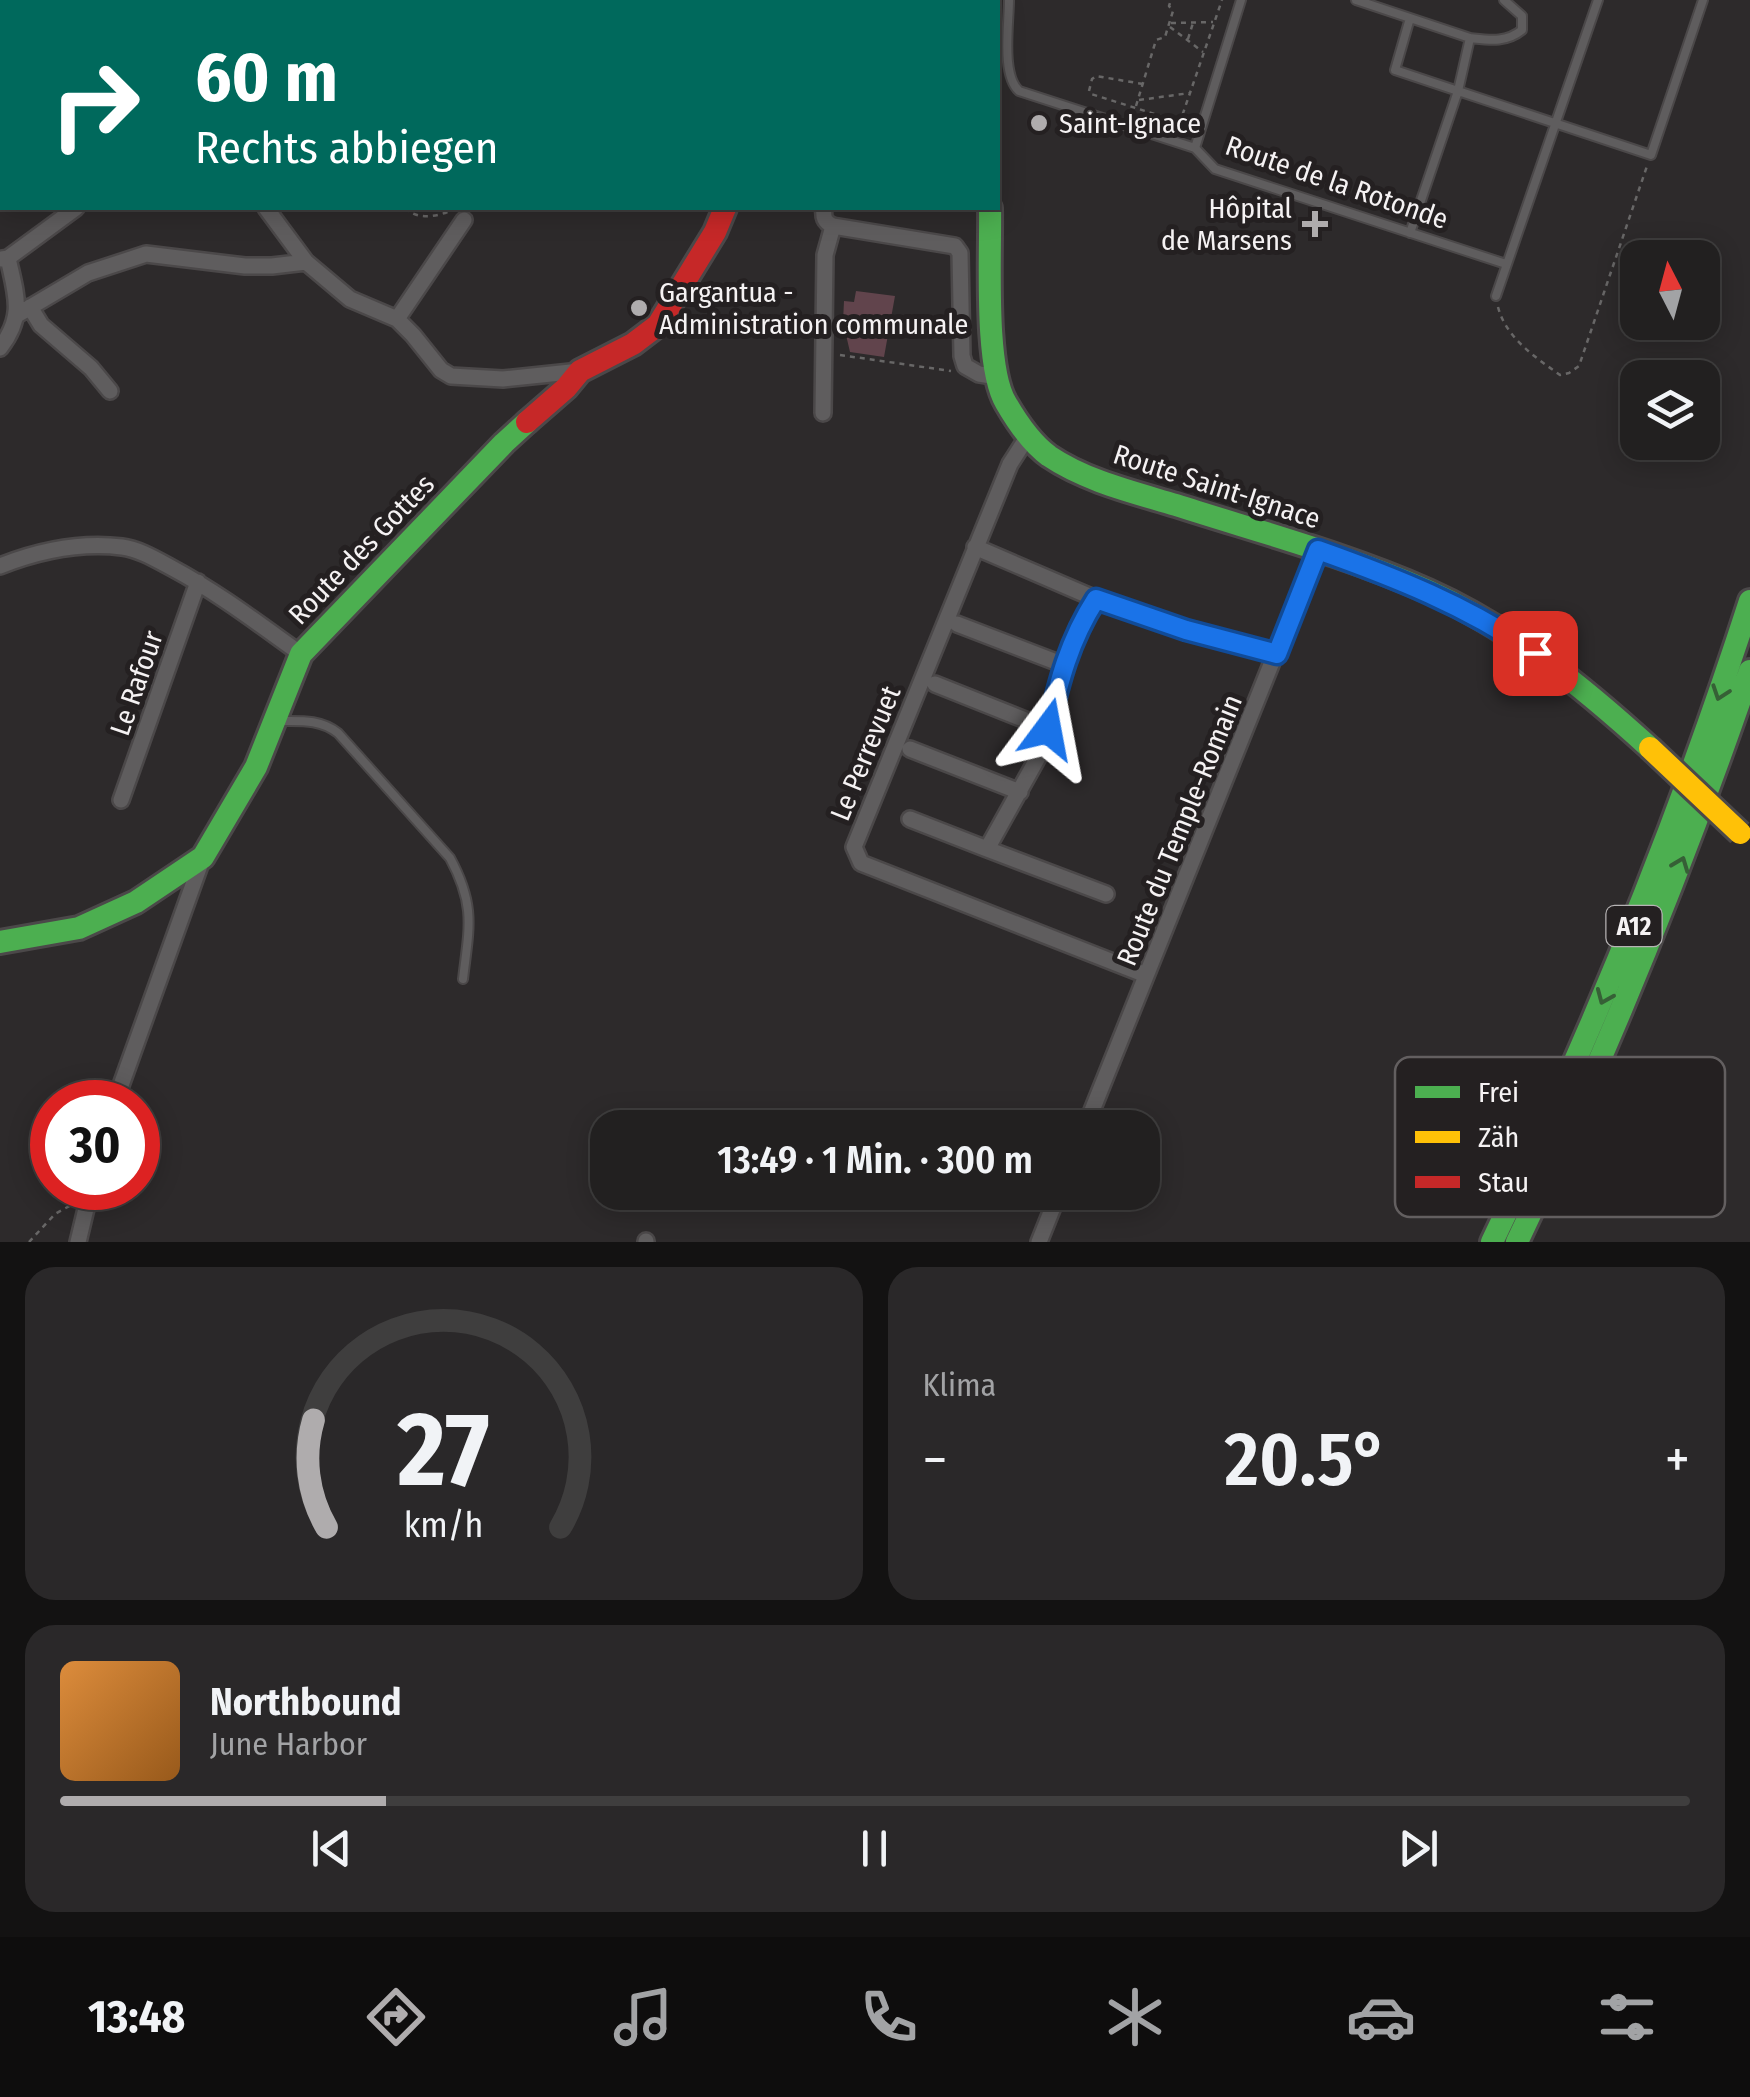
<!DOCTYPE html>
<html lang="de">
<head>
<meta charset="utf-8">
<style>
  :root { --surface:#222020; --page:#2a2829; --text:#f1f3f6; --muted:#a2a3a5; --line:#3f3e3e; --accent:#afacad }
  body { margin:0; font-family:"Fira Sans Condensed",sans-serif; background:var(--page); color:var(--text); height:100vh; display:flex; flex-direction:column; font-size:38px; white-space:nowrap }
  * { box-sizing:border-box; margin:0 }
  p { font-size:32px; color:var(--muted) }
  .icon { flex:none; width:55px; height:55px; fill:none; stroke:currentColor; stroke-width:2; stroke-linecap:round; stroke-linejoin:round }
  .map { position:relative; height:1242px; overflow:hidden }
  .drawer { display:flex; flex-direction:column; gap:25px; padding:25px; background:#131212; flex:1 }
  .drawer>* { flex:none }
  .hud { position:absolute; left:0px; top:0px; width:1000px; height:210px; box-shadow:0 5px 25px #0003,0 0 0 2px var(--line); background:#00695c; color:#fff; overflow:hidden }
  .needle { width:65px; rotate:354deg }
  .buttons { position:absolute; left:1620px; top:240px; display:grid; gap:20px }
  .buttons a { display:grid; place-items:center; width:100px; height:100px; border-radius:20px; background:var(--surface); box-shadow:0 5px 25px #0003,0 0 0 2px var(--line); font-size:50px }
  .speed { position:absolute; left:30px; top:1080px; display:flex; gap:20px; font-size:50px; font-weight:700; text-align:center }
  .speed>* { display:grid; place-content:center; width:130px; height:130px; border-radius:50%; background:var(--surface); box-shadow:0 5px 25px #0003,0 0 0 2px var(--line); line-height:1 }
  .speed .limit { border:15px solid #d22; background:#fff; color:#111 }
  .pin { position:absolute; display:grid; place-items:center; width:85px; height:85px; color:#fff; margin:-42px; border-radius:20px; box-shadow:0 5px 15px #0006 }
  .me { position:absolute; width:110px; margin:-55px; rotate:13deg; stroke-linejoin:round; filter:drop-shadow(0 0 8px #0008) }
  .turn { display:flex; align-items:center; gap:35px; height:210px; padding:0 30px; font-size:45px }
  .turn .icon { width:130px; height:130px; stroke-width:2.5 }
  .turn b { display:block; font-size:70px; line-height:85px }
  .big { font-size:75px; font-weight:600; line-height:1.1 }
  .drawer .widget { flex:1; display:flex; flex-direction:column; justify-content:center; gap:15px; min-width:0; padding:0 35px; border-radius:30px; background:var(--page) }
  .drawer .dial { align-items:center; gap:0 }
  .dial svg { height:260px; overflow:visible; fill:none; stroke:var(--line); stroke-width:7; stroke-linecap:round; text-anchor:middle }
  .dial text { fill:var(--text); stroke:none }
  .song { display:flex; align-items:center; gap:30px }
  .cover { width:120px; height:120px; border-radius:15px; background:linear-gradient(135deg,hsl(30 70% 55%),hsl(30 70% 35%)) }
  .played { height:10px; border-radius:5px; background:linear-gradient(90deg,var(--accent) 20%,var(--line) 20%) }
  .keys { display:flex; justify-content:space-around; direction:ltr }
  .heat { display:flex; justify-content:space-between; align-items:center; font-size:55px; direction:ltr }
  .drawer .tiles { flex:1; display:grid; gap:25px; grid-template-columns:1fr 1fr }
  .widget:last-child { grid-column:span 2 }
  .trip { position:absolute; left:590px; top:1110px; width:570px; height:100px; border-radius:30px; background:var(--surface); box-shadow:0 5px 25px #0003,0 0 0 2px var(--line); font-weight:600; line-height:100px; text-align:center }
  .tab-bar { display:flex; height:160px; justify-content:space-around; align-items:center; background:#0e0d0d; color:var(--muted) }
  .tab-bar .icon { width:70px; height:70px }
  .tab-bar .active { color:var(--accent) }
  .tab-bar b { font-size:45px; color:var(--text) }
  .map>svg:first-child { display:block }
  .green { fill:#61444c }
  .lines { fill:none; stroke-linecap:round; stroke-linejoin:round }
  .lane-casing { stroke:#4b4849; stroke-width:12 }
  .street-casing { stroke:#4b4849; stroke-width:20 }
  .fast-casing { stroke:#4b4849; stroke-width:28 }
  .jam-casing { stroke:#4b4849; stroke-width:28 }
  .path { stroke:#686767; stroke-width:2.5; stroke-dasharray:5 5; stroke-linecap:butt }
  .lane { stroke:#5f5d5e; stroke-width:8 }
  .street { stroke:#5f5d5e; stroke-width:15 }
  .fast { stroke:#4caf50; stroke-width:22 }
  .jam { stroke:#c62828; stroke-width:22 }
  .slow-bridge-casing { stroke:#4b4849; stroke-width:28; stroke-linecap:butt }
  .slow-bridge { stroke:#ffc107; stroke-width:22 }
  .oneway { stroke:#366036 }
  .route-casing { stroke:#114b97; stroke-width:25 }
  .route { stroke:#1a73e8; stroke-width:18 }
  .poi-dot { fill:#afacad; stroke:#242021; stroke-width:4 }
  .labels { text-anchor:middle; stroke-width:10; stroke-linejoin:round; paint-order:stroke }
  .shield { fill:#242021; stroke:#b6b3b4; stroke-width:2.5 }
  .shield-label { font-size:25px; font-weight:bold; fill:#f5f2f3 }
  .poi-label { font-size:28px; fill:#f5f2f3; stroke:#242021; text-anchor:start }
  .street-label { font-size:28px; fill:#f5f2f3; stroke:#242021 }
  .key { fill:#242021; stroke:#635f60; stroke-width:2.5 }
  .key-label { font-size:28px; fill:#f5f2f3 }
</style>
</head>
<body>
<div class="map">
<svg width="1750" height="1242" viewBox="0 0 1750 1242">
  <rect width="100%" height="100%" fill="#2d2a2b"/>
  <!-- green -->
  <path class="green" d="M 856,291 L 895,296 L 884,357 L 850,352 L 843,322 L 844,301 L 854,302 Z"/>
  <g class="lines">
    <defs>
      <path id="lane" d="M 1009,0 C 1009,24 1001,75 1019,91 L 1195,148 L 1215,169 L 1506,264
        M 1356,0 L 1470,38 L 1458,91 L 1651,155 L 1703,0
        M 1410,18 L 1395,70 L 1458,91 L 1410,233
        M 1470,38 C 1489,40 1506,43 1522,30 L 1522,16 L 1504,0
        M 1195,148 L 1241,0
        M 1496,296 L 1598,0
        M 278,721 C 301,721 320,719 338,733 L 450,858 C 476,906 469,928 463,979"/>
      <path id="street" d="M 76,2 L 77,0
        M 148,2 L 155,0
        M 968,2 L 968,0
        M 0,155 L 2,150
        M 266,208 L 306,262 L 350,299 L 397,319 L 413,335 L 441,370 L 451,376 L 503,379 L 580,371
        M 824,208 C 823,217 824,222 833,226 L 955,246 L 960,253 L 962,356 L 965,366 L 979,374 L 997,377
        M 2,259 L 8,258 L 76,208
        M 30,307 L 41,325 L 91,368 L 110,391
        M 17,315 L 88,273 L 146,254 L 245,266 L 272,266 L 306,262
        M 397,319 L 464,220
        M 0,348 C 25,316 16,295 8,258
        M 823,413 L 825,255 L 833,226
        M 1028,436 L 1010,464 L 854,847 L 861,863 L 1146,975
        M 975,547 L 1096,599 L 1185,630 L 1277,654
        M 0,566 C 38,551 81,542 122,547 C 139,549 157,560 172,568 C 217,592 259,624 301,654
        M 957,624 L 1064,665
        M 935,684 L 1048,729
        M 910,749 L 1020,792
        M 121,800 L 198,582
        M 910,819 L 987,849 L 1041,752 L 1069,648 L 1079,625 L 1096,599
        M 987,849 L 1106,894
        M 115,1102 L 203,857
        M 1085,1128 L 1317,550
        M 646,1241 L 646,1242
        M 78,1242 L 91,1188
        M 1039,1242 L 1059,1192"/>
      <path id="fast" d="M 990,208 C 991,254 984,367 1006,403 C 1017,422 1031,443 1049,456 C 1086,481 1133,492 1176,505 C 1260,532 1347,555 1428,591 C 1511,628 1583,687 1650,748
        M 0,942 L 79,928 L 136,902 L 203,857 L 256,767 L 301,654 L 504,443 L 527,422
        M 1492,1242 C 1592,1034 1679,821 1750,601
        M 1517,1242 C 1606,1056 1683,866 1750,671"/>
      <path id="jam" d="M 527,422 L 566,388 L 580,371 L 633,344 L 658,325 L 715,232 L 725,208"/>
    </defs>
    <!-- lane casing -->
    <use href="#lane" class="lane-casing"/>
    <!-- street casing -->
    <use href="#street" class="street-casing"/>
    <!-- fast casing -->
    <use href="#fast" class="fast-casing"/>
    <!-- jam casing -->
    <use href="#jam" class="jam-casing"/>
    <!-- path -->
    <path class="path" d="M 1171,23 L 1213,22
      M 1170,27 L 1203,52
      M 1188,39 L 1193,23
      M 1143,84 L 1096,76 L 1092,79 L 1089,91 L 1091,94 L 1180,122 L 1222,0
      M 1139,100 L 1190,93
      M 1136,106 L 1156,40 L 1165,37 L 1173,11 L 1169,6 L 1171,0
      M 405,208 C 417,220 436,217 450,211
      M 1498,307 C 1506,338 1535,357 1560,375 L 1569,373 L 1579,366 L 1647,166
      M 840,355 L 951,371
      M 29,1242 L 55,1214 L 73,1204"/>
    <!-- lane -->
    <use href="#lane" class="lane"/>
    <!-- street -->
    <use href="#street" class="street"/>
    <!-- fast -->
    <use href="#fast" class="fast"/>
    <!-- jam -->
    <use href="#jam" class="jam"/>
    <defs>
      <path id="slow-bridge" d="M 1650,748 L 1740,833"/>
    </defs>
    <!-- slow-bridge casing -->
    <use href="#slow-bridge" class="slow-bridge-casing"/>
    <!-- slow-bridge -->
    <use href="#slow-bridge" class="slow-bridge"/>
  </g>
  <!-- one-way arrows -->
  <defs><path id="oneway-chevron" d="M-2-3.5L2.5 0L-2 3.5" fill="none" stroke-width="1.6" stroke-linecap="round" stroke-linejoin="round" transform="scale(2.5)"/></defs>
  <g class="oneway">
    <use href="#oneway-chevron" transform="translate(1720 693) rotate(109)"/>
    <use href="#oneway-chevron" transform="translate(1681 864) rotate(-69)"/>
    <use href="#oneway-chevron" transform="translate(1604 997) rotate(113)"/>
  </g>
  <g class="lines">
    <defs>
      <path id="route" d="M 1048,729 C 1059,681 1069,641 1096,599 L 1186,630 L 1277,654 L 1318,550 C 1394,577 1468,606 1535,653"/>
    </defs>
    <!-- route casing -->
    <use href="#route" class="route-casing"/>
    <!-- route -->
    <use href="#route" class="route"/>
  </g>
  <!-- markers -->
  <g class="poi-dot">
    <circle cx="1039" cy="123" r="10"/>
    <path d="M1310 209h10v10h10v10h-10v10h-10v-10h-10v-10h10z"/>
    <circle cx="639" cy="308" r="10"/>
  </g>
  <g class="labels">
    <!-- shield labels -->
    <rect class="shield" x="1606.5" y="906" width="55" height="40" rx="8"/>
    <g class="shield-label">
      <text x="1634" y="935">A12</text>
    </g>
    <!-- poi labels -->
    <g class="poi-label">
      <text x="1059" y="133">Saint-Ignace</text>
      <text x="1292" y="218" text-anchor="end">Hôpital<tspan x="1292" dy="32">de Marsens</tspan></text>
      <text x="659" y="302">Gargantua -<tspan x="659" dy="32">Administration communale</tspan></text>
    </g>
    <!-- street labels -->
    <g class="street-label">
      <text transform="translate(1337 182) rotate(19)" y="10">Route de la Rotonde</text>
      <text transform="translate(1217 486) rotate(18)" y="10">Route Saint-Ignace</text>
      <text transform="translate(361 549) rotate(-46)" y="10">Route des Gottes</text>
      <text transform="translate(136 683) rotate(-71)" y="10">Le Rafour</text>
      <text transform="translate(865 753) rotate(-68)" y="10">Le Perrevuet</text>
      <text transform="translate(1179 830) rotate(-68)" y="10">Route du Temple-Romain</text>
    </g>
  </g>
  <!-- legend -->
  <rect x="1395" y="1057" width="330" height="160" rx="15" class="key"/>
  <rect x="1415" y="1086" width="45" height="12" fill="#4caf50"/>
  <rect x="1415" y="1131" width="45" height="12" fill="#ffc107"/>
  <rect x="1415" y="1176" width="45" height="12" fill="#c62828"/>
  <g class="key-label">
    <text x="1478" y="1102">Frei</text>
    <text x="1478" y="1147">Zäh</text>
    <text x="1478" y="1192">Stau</text>
  </g>
</svg>
<div class="buttons">
<a><svg class="needle" viewBox="-14 -14 28 28"><path d="M0-13l5 13h-10z" fill="#e53935"/><path d="M0 13l5-13h-10z" fill="#a2a3a5"/></svg></a>
<a><svg class="icon" aria-label="layers" viewBox="0 0 24 24"><path d="M12 4l9 5-9 5-9-5zM3 14l9 5 9-5"/></svg></a>
</div>
<div class="speed"><div class="limit">30</div></div>
<div class="pin" style="left:1535px;top:653px;background:#d93025"><svg class="icon" aria-label="arrive" viewBox="0 0 24 24"><path d="M6 21V4h12l-3 4 3 4H6"/></svg></div>
<svg class="me" style="left:1048px;top:729px" viewBox="-20 -20 40 40"><path d="M0-17L14 15 0 8-14 15z" fill="#1a73e8" stroke="#fff" stroke-width="4"/></svg>
<div class="trip">13:49 · 1 Min. · 300 m</div>
<div class="hud">
<div class="turn"><svg class="icon" aria-label="right" viewBox="0 0 24 24"><path d="M7 20v-9h11M14 6l5 5-5 5"/></svg><div><b>60 m</b>Rechts abbiegen</div></div>
</div>
</div>
<section class="drawer">
<div class="tiles">
<div class="widget dial"><svg viewBox="0 0 100 80">
<path d="M14 69A42 42 0 1 1 86 69"/>
<path d="M14 69A42 42 0 0 1 10 36" stroke="#afacad"/>
<text x="50" y="56" font-size="32" font-weight="700">27</text>
<text x="50" y="72" font-size="11">km/h</text>
</svg></div>
<div class="widget"><p>Klima</p>
<div class="heat"><a>−</a><b class="big">20.5°</b><a>+</a></div>
</div>
<div class="widget">
<div class="song"><i class="cover"></i><div><b>Northbound</b><p>June Harbor</p></div></div>
<div class="played"></div>
<div class="keys"><svg class="icon" aria-label="previous" viewBox="0 0 24 24"><path d="M18 5L8 12l10 7zM5 5v14"/></svg><svg class="icon" aria-label="pause" viewBox="0 0 24 24"><path d="M8 5v14M16 5v14"/></svg><svg class="icon" aria-label="next" viewBox="0 0 24 24"><path d="M6 5l10 7-10 7zM19 5v14"/></svg></div>
</div>
</div>
</section>
<nav class="tab-bar">
<b>13:48</b>
<svg class="icon active" aria-label="directions" viewBox="0 0 24 24"><path d="M12 3l9 9-9 9-9-9zM9 14v-3h6M13 9l2 2-2 2"/></svg>
<svg class="icon" aria-label="music" viewBox="0 0 24 24"><path d="M9 18V5l10-2v13"/><circle cx="6" cy="18" r="3"/><circle cx="16" cy="16" r="3"/></svg>
<svg class="icon" aria-label="phone" viewBox="0 0 24 24"><path d="M5 4h4l2 5-3 2q2 4 5 5l2-3 5 2v4C11 20 4 13 5 4z"/></svg>
<svg class="icon" aria-label="climate" viewBox="0 0 24 24"><path d="M12 3v18M4 7l16 10M4 17L20 7"/></svg>
<svg class="icon" aria-label="car" viewBox="0 0 24 24"><path d="M5 17H2v-5l4-1 3-4h7l3 4 3 1v5h-3M9 17h6M6 11h13"/><circle cx="7" cy="17" r="2"/><circle cx="17" cy="17" r="2"/></svg>
<svg class="icon" aria-label="filters" viewBox="0 0 24 24"><path d="M4 7h16M4 17h16"/><circle cx="9" cy="7" r="2"/><circle cx="15" cy="17" r="2"/></svg>
</nav>
</body>
</html>
